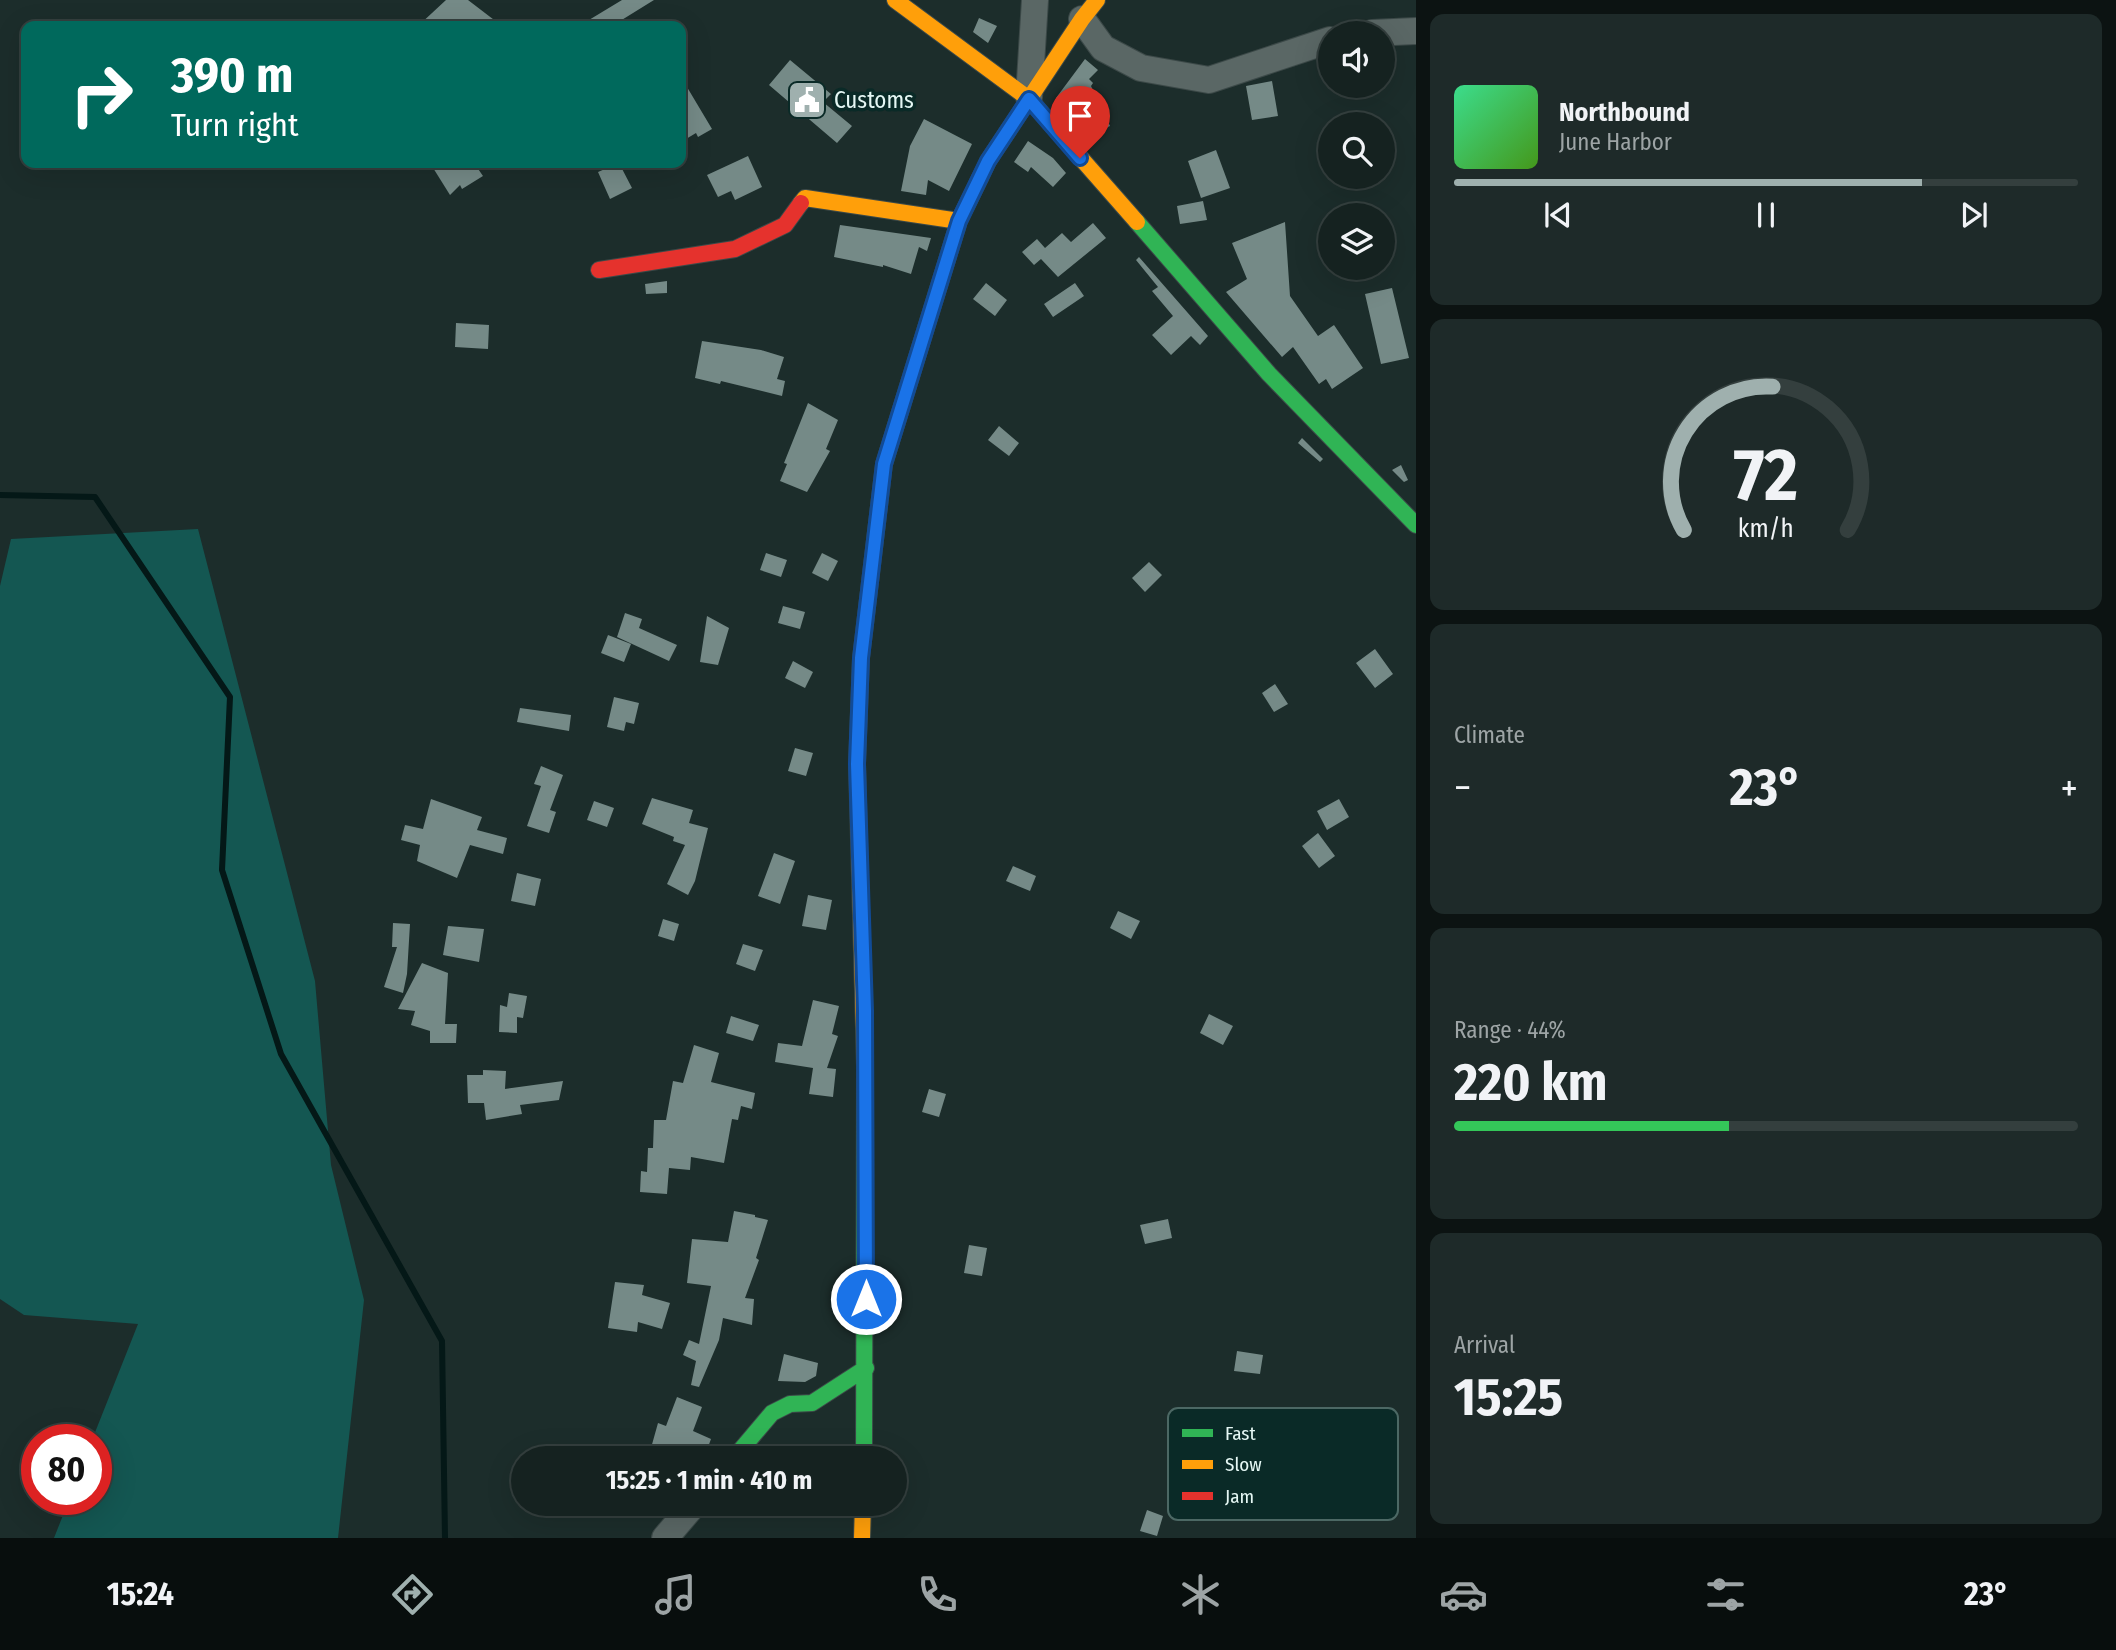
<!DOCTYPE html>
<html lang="en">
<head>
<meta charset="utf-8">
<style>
  :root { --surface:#152220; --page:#1e2a29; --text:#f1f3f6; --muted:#9da4a5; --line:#343f3e; --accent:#9fb0ae }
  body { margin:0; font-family:"Fira Sans Condensed",sans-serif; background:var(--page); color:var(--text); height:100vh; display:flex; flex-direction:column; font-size:26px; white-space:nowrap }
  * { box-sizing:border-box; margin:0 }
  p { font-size:23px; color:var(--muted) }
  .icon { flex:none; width:38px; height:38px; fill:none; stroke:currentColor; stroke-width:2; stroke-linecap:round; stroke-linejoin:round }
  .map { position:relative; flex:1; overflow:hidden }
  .panel { display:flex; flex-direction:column; gap:14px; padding:14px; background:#0c1312; width:700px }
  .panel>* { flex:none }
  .guide { position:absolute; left:21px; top:21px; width:665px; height:147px; border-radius:14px; box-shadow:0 7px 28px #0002,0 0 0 2px var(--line); background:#00695c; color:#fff; overflow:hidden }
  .controls { position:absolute; left:1318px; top:21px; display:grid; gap:14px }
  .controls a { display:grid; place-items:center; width:77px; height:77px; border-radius:50%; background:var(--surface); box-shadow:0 7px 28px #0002,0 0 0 2px var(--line); font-size:35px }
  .speed { position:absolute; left:21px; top:1424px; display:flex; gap:14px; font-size:35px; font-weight:700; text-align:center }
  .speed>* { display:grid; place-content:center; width:91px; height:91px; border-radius:50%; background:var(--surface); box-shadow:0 7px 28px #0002,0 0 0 2px var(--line); line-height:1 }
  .speed .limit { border:10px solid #d22; background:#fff; color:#111 }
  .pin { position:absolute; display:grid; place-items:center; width:60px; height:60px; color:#fff; margin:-72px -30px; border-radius:50% 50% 50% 0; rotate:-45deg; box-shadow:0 0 7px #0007 }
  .pin .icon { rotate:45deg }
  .me { position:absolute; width:77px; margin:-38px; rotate:0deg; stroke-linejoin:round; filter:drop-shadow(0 0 5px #0008) }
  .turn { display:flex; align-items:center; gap:24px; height:147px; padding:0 35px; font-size:32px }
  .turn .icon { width:91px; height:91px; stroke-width:2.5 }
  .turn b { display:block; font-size:49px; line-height:60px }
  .big { font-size:52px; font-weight:700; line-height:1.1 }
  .panel .widget { flex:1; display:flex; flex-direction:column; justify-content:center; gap:10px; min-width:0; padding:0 24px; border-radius:14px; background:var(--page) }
  .panel .dial { align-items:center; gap:0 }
  .dial svg { height:182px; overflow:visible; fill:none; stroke:var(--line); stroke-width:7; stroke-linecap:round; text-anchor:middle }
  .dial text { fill:var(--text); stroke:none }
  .song { display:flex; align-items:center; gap:21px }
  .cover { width:84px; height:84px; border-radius:10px; background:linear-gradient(135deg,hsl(150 70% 55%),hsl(100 70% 35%)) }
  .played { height:7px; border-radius:4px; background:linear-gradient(90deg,var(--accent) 75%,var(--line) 75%) }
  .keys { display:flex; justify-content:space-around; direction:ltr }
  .heat { display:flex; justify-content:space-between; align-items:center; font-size:38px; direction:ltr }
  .charge { height:10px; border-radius:5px; background:linear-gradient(90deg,#34c759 44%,var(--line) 0) }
  .trip { position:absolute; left:511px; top:1446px; width:396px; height:70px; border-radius:35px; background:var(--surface); box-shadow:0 7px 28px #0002,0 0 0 2px var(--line); font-weight:700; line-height:70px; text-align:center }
  .tab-bar { display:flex; height:112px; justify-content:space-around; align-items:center; background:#080e0d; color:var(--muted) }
  .tab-bar .icon { width:49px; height:49px }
  .tab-bar .on { color:var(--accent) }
  .tab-bar b { font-size:32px; color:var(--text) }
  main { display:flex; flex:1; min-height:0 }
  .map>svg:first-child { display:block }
  .green { fill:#145752 }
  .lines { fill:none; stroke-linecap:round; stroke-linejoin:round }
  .stream { stroke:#041817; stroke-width:6 }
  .building { fill:#758a87 }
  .street-casing { stroke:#3c4948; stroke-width:28 }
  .fast-casing { stroke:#3c4948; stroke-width:18 }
  .slow-casing { stroke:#3c4948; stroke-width:18 }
  .jam-casing { stroke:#3c4948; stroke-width:18 }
  .street { stroke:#5a6765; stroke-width:26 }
  .fast { stroke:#30b455; stroke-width:16 }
  .slow { stroke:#ff9f0a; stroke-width:16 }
  .jam { stroke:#e5322d; stroke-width:16 }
  .route-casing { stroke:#114b97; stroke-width:18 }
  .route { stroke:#1a73e8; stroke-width:12 }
  .labels { text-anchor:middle; stroke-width:7; stroke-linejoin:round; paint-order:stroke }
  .poi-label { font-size:23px; fill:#e5f7f4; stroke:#0a2a27; text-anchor:start }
  .key { fill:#0a2a27; stroke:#4c6864; stroke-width:2 }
  .key-label { font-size:19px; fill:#e5f7f4 }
</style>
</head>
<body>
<main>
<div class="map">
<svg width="1416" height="1538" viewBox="0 0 1416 1538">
  <rect width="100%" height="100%" fill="#1c2d2b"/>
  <!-- green -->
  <path class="green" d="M 198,529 L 315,981 L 331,1165 L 364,1300 L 338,1538 L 54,1538 L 69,1500 L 96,1500 L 96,1440 L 92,1440 L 138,1324 L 24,1315 L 0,1299 L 0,586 L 11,539 Z"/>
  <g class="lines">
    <!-- stream -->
    <path class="stream" d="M 0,495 L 95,497 L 230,697 L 222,870 L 281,1054 L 442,1341 L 445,1538"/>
  </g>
  <!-- building -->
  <path class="building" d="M 446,0 L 468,0 L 502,26 L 418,26 Z
    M 622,0 L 654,0 L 612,26 L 579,26 Z
    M 979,18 L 997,26 L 988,43 L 973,32 Z
    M 1085,59 L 1098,70 L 1089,79 L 1093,83 L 1091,86 L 1110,126 L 1089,136 L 1056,98 Z
    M 790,60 L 831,94 L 823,102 L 852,126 L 837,143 L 769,85 Z
    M 681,77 L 712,129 L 698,137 L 696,133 L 681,142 Z
    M 1272,81 L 1278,116 L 1252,120 L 1246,86 Z
    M 924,119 L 972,144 L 949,191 L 928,180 L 926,195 L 901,191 L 910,146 Z
    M 1028,141 L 1053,158 L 1066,173 L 1053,187 L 1031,167 L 1028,172 L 1014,162 Z
    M 1216,150 L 1230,188 L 1201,198 L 1188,161 Z
    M 748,156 L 762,187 L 735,200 L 731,191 L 718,197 L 707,175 Z
    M 430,163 L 474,163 L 483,176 L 462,189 L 460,185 L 450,195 Z
    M 619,163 L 632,188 L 610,199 L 598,172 Z
    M 1203,201 L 1207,220 L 1180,224 L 1177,206 Z
    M 1285,222 L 1290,296 L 1318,336 L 1334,325 L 1363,368 L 1332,389 L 1326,379 L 1319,384 L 1293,347 L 1282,357 L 1226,292 L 1247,279 L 1232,243 Z
    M 1093,223 L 1106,238 L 1058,277 L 1041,259 L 1034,265 L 1022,252 L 1037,239 L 1045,248 L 1062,233 L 1071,242 Z
    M 840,225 L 931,238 L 927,251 L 919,247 L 911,274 L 883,265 L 883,267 L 834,257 Z
    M 1139,257 L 1208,336 L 1200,345 L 1191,336 L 1171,355 L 1152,335 L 1173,316 L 1152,291 L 1158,287 L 1136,260 Z
    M 667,281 L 667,293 L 646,294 L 645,284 Z
    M 986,283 L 1007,300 L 995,316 L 973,299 Z
    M 1075,283 L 1084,296 L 1053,317 L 1044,304 Z
    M 1392,288 L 1409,358 L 1381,364 L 1365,294 Z
    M 456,323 L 489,325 L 488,349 L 455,347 Z
    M 702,341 L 761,350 L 784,357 L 777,379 L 785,381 L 782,396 L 721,381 L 720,384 L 695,378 Z
    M 808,403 L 838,420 L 826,449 L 830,451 L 807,492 L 780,481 L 787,464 L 784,463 Z
    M 999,426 L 1019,443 L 1009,456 L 988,440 Z
    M 1302,438 L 1323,459 L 1320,462 L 1298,443 Z
    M 1401,465 L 1408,480 L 1404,482 L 1392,470 Z
    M 766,553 L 787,560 L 781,577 L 760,570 Z
    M 822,553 L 838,561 L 828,581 L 812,573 Z
    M 1149,562 L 1162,575 L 1145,592 L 1132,578 Z
    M 783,606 L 805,612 L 800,629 L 778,623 Z
    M 625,613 L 642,619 L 639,628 L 677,645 L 669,661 L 617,637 Z
    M 707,616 L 729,628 L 718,665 L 700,662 Z
    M 608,635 L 631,644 L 624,662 L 601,653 Z
    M 1375,649 L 1393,674 L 1375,688 L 1356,663 Z
    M 793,661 L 813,672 L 805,688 L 785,678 Z
    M 1275,684 L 1288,704 L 1274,712 L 1262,693 Z
    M 614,697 L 639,703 L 634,724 L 626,722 L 624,731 L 607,727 Z
    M 520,708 L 571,715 L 569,731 L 517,722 Z
    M 795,748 L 813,753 L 806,776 L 788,771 Z
    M 541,766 L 563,775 L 550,810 L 556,812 L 549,833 L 527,826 L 541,786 L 534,784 Z
    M 652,798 L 693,810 L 689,823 L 708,828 L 695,881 L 688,895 L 667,884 L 685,845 L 673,841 L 674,837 L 642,824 Z
    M 431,799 L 482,817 L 477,830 L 507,838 L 503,854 L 470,845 L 457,878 L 417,861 L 420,845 L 401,840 L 405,825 L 423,829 Z
    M 1339,799 L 1349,817 L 1327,830 L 1317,811 Z
    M 594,801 L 614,808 L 607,827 L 587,820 Z
    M 1318,833 L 1335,856 L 1319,868 L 1302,846 Z
    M 774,853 L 795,861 L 780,904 L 758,896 Z
    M 1013,866 L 1036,876 L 1030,891 L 1006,881 Z
    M 517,873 L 541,879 L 535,906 L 511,901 Z
    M 808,895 L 832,900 L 826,930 L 802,926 Z
    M 1118,911 L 1140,921 L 1131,939 L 1110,928 Z
    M 663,919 L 679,924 L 674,941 L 658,936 Z
    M 393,923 L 410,924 L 407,974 L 403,993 L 384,987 L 397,947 L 392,947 Z
    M 448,926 L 484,929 L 479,962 L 443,955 Z
    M 743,944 L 763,950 L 755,971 L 736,964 Z
    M 422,963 L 448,973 L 445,1024 L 457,1024 L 456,1043 L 430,1043 L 430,1031 L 411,1025 L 415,1011 L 398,1009 Z
    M 509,993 L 527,996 L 523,1018 L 517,1017 L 517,1033 L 499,1032 L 500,1005 L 507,1007 Z
    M 813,1000 L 839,1006 L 832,1034 L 838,1036 L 827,1068 L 836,1069 L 833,1097 L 809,1094 L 813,1068 L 775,1062 L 778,1043 L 802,1046 Z
    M 1209,1014 L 1233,1026 L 1223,1045 L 1200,1033 Z
    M 731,1016 L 759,1025 L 753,1041 L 726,1033 Z
    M 694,1045 L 719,1053 L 711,1082 L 755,1093 L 752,1109 L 741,1106 L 738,1120 L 732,1119 L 724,1163 L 691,1157 L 690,1170 L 669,1168 L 667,1194 L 640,1192 L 641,1171 L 647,1172 L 648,1148 L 653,1148 L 654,1120 L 666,1120 L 673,1081 L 683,1083 Z
    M 483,1070 L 506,1071 L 505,1089 L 563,1081 L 559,1100 L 520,1105 L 522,1114 L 486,1120 L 484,1103 L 468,1103 L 467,1075 L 483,1075 Z
    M 929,1089 L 946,1094 L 939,1117 L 922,1112 Z
    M 734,1211 L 755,1215 L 755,1217 L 768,1220 L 756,1258 L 759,1260 L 745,1298 L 754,1299 L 752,1325 L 723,1318 L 719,1340 L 699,1387 L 691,1385 L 696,1361 L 683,1355 L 689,1340 L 699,1344 L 711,1286 L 687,1283 L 692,1239 L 728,1242 Z
    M 1168,1219 L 1172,1238 L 1145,1244 L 1140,1225 Z
    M 969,1245 L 987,1248 L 982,1276 L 964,1273 Z
    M 615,1282 L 644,1285 L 642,1295 L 670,1303 L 662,1329 L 638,1322 L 637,1332 L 608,1328 Z
    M 1237,1351 L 1263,1355 L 1260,1374 L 1234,1371 Z
    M 784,1354 L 818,1363 L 816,1376 L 805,1382 L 778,1381 Z
    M 677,1397 L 702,1407 L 693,1431 L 711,1439 L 704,1458 L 692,1458 L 670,1449 L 669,1453 L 651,1448 L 658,1423 L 666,1426 Z
    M 1147,1510 L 1163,1516 L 1157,1536 L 1140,1531 Z"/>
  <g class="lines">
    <defs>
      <path id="street" d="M 1082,19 L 1103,48 L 1141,68 L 1209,80 L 1330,40
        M 1372,33 L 1416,31
        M 1029,97 L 1035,0
        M 665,1538 L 695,1503"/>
      <path id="fast" d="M 1137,222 L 1269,374 L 1416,525
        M 859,712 L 861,658 L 884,464 L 959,221 L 980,178
        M 734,1458 L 772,1413 L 790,1404 L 812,1403 L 866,1368
        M 864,1458 L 865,1067"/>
      <path id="slow" d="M 895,0 L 1029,99 L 1137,222
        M 980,178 L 988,161 L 1082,19 L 1097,0
        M 801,203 L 805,198 L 959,221
        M 859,712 L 857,764 L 865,1067
        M 862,1538 L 863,1503"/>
      <path id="jam" d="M 599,270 L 735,249 L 785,225 L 801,203"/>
    </defs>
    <!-- street casing -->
    <use href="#street" class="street-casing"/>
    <!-- fast casing -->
    <use href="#fast" class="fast-casing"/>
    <!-- slow casing -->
    <use href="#slow" class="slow-casing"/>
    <!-- jam casing -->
    <use href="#jam" class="jam-casing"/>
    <!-- street -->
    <use href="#street" class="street"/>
    <!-- fast -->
    <use href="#fast" class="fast"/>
    <!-- slow -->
    <use href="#slow" class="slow"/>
    <!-- jam -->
    <use href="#jam" class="jam"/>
  </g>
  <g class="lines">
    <defs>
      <path id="route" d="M 866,1299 L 865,1011 L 857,764 L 861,658 L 884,464 L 959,221 L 988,161 L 1029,99 L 1080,158"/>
    </defs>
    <!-- route casing -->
    <use href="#route" class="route-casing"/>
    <!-- route -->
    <use href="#route" class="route"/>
  </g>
  <!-- icons -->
  <defs>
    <symbol id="civic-square" viewBox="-11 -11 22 22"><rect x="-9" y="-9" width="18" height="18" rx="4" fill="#9fb0ae" stroke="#0a2a27"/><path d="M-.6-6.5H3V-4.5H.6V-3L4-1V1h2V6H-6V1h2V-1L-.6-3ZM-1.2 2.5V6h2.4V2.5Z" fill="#fff"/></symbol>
  </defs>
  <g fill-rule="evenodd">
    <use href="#civic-square" x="785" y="78" width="44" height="44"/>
  </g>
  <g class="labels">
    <!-- poi labels -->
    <g class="poi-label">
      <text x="834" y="108">Customs</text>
    </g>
  </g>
  <!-- legend -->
  <rect x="1168" y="1408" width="230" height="112" rx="10" class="key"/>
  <rect x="1182" y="1429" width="31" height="8" fill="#30b455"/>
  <rect x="1182" y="1460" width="31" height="9" fill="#ff9f0a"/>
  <rect x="1182" y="1492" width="31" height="8" fill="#e5322d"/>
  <g class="key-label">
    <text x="1225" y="1440">Fast</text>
    <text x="1225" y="1471">Slow</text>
    <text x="1225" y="1503">Jam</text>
  </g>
</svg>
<div class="controls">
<a><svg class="icon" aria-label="sound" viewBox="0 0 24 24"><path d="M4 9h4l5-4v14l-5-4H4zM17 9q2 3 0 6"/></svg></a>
<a><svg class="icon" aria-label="search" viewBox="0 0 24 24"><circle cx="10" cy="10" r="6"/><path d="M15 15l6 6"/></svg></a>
<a><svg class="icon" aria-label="layers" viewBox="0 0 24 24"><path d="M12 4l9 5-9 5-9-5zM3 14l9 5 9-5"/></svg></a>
</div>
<div class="speed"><div class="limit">80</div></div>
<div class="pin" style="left:1080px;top:158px;background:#d93025"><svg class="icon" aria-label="arrive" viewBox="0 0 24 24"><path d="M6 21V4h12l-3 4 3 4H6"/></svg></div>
<svg class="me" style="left:866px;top:1299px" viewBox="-20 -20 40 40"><circle r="17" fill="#1a73e8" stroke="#fff" stroke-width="3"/><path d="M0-11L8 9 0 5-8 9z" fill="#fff"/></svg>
<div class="trip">15:25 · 1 min · 410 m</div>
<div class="guide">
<div class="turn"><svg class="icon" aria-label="right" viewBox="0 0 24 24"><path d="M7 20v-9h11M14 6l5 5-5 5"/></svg><div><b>390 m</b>Turn right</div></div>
</div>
</div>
<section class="panel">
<div class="widget">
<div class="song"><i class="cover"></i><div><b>Northbound</b><p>June Harbor</p></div></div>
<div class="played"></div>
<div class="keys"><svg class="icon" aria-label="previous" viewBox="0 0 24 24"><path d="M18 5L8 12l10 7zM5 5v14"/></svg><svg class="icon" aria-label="pause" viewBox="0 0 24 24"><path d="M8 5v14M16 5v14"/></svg><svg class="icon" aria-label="next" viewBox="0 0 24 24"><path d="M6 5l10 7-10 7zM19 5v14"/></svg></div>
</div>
<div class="widget dial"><svg viewBox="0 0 100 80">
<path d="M14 69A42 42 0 1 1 86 69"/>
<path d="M14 69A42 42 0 0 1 53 6" stroke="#9fb0ae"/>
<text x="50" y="56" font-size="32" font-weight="700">72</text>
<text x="50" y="72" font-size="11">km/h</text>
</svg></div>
<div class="widget"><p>Climate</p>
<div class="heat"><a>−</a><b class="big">23°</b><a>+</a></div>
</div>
<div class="widget"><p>Range · 44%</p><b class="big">220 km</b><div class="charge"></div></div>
<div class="widget"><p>Arrival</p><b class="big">15:25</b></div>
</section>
</main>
<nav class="tab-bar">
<b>15:24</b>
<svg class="icon on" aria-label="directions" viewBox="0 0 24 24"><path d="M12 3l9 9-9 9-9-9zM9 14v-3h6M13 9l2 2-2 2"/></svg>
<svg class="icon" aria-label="music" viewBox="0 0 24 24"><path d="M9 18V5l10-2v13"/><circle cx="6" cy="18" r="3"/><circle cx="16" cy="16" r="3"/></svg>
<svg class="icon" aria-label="phone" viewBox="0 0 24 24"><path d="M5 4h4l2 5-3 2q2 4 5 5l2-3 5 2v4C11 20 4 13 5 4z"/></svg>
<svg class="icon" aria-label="climate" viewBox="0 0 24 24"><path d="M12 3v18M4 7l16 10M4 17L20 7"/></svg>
<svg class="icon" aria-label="car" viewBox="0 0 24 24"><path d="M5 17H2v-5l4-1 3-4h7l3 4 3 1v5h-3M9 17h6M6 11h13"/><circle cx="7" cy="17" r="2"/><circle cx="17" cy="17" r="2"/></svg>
<svg class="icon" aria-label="filters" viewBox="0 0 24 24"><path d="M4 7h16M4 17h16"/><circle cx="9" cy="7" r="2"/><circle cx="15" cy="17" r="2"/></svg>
<b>23°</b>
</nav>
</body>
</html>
